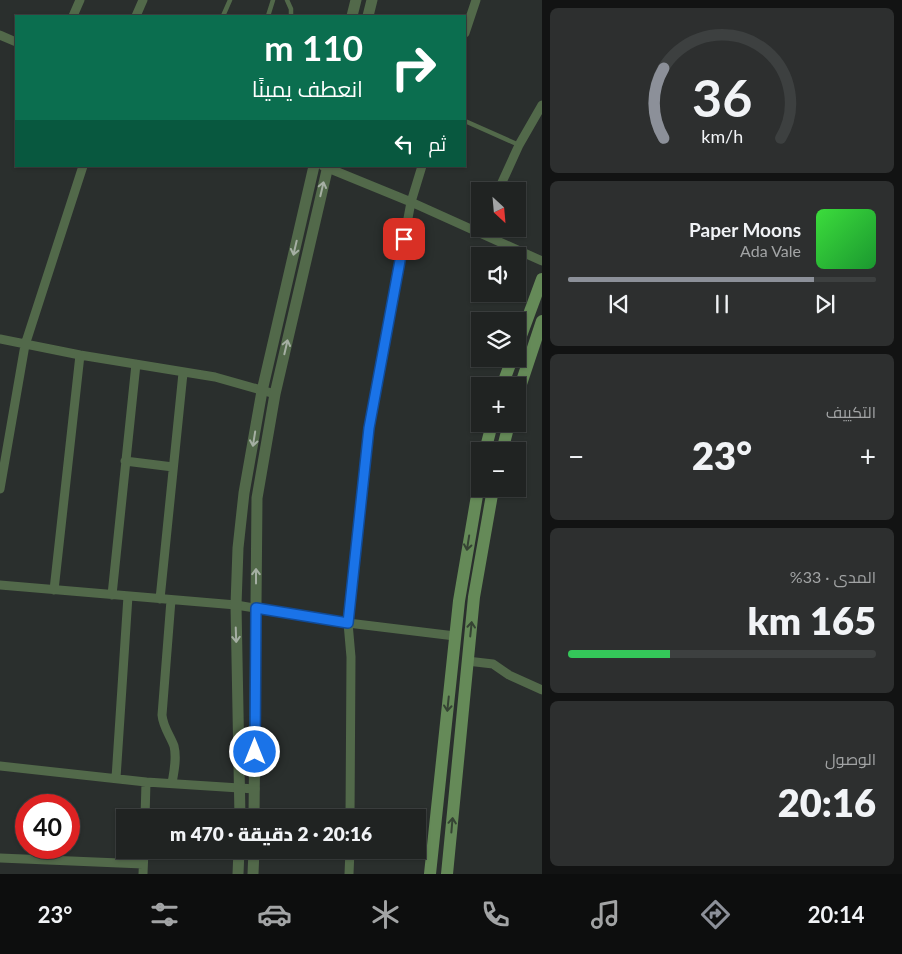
<!DOCTYPE html>
<html lang="ar">
<head>
<meta charset="utf-8">
<style>
  :root { --surface:#202322; --page:#2d2f2f; --text:#f1f3f6; --muted:#a2a4a5; --line:#3d4040; --accent:#8c9099 }
  body { margin:0; font-family:Lato,Cairo,sans-serif; background:var(--page); color:var(--text); direction:rtl; height:100vh; display:flex; flex-direction:column; font-size:19px; white-space:nowrap }
  * { box-sizing:border-box; margin:0 }
  p { font-size:16px; color:var(--muted) }
  .icon { flex:none; width:28px; height:28px; fill:none; stroke:currentColor; stroke-width:2; stroke-linecap:round; stroke-linejoin:round }
  .map { position:relative; flex:1; overflow:hidden; direction:ltr }
  .details { display:flex; flex-direction:column; gap:8px; padding:8px; background:#121313; width:360px }
  .details>* { flex:none }
  .guide { position:absolute; left:15px; top:15px; width:451px; height:152px; border-radius:0px; box-shadow:0 1px 4px #0004,0 0 0 1px var(--line); direction:rtl; background:#0b6e4f; color:#fff; overflow:hidden }
  .needle { width:32px; rotate:154deg }
  .controls { position:absolute; left:471px; top:182px; display:grid; gap:10px }
  .controls a { display:grid; place-items:center; width:55px; height:55px; border-radius:0px; background:var(--surface); box-shadow:0 1px 4px #0004,0 0 0 1px var(--line); font-size:25px }
  .speed { position:absolute; left:15px; top:794px; display:flex; gap:10px; font-size:25px; font-weight:700; text-align:center }
  .speed>* { display:grid; place-content:center; width:65px; height:65px; border-radius:50%; background:var(--surface); box-shadow:0 1px 4px #0004,0 0 0 1px var(--line); line-height:1 }
  .speed .limit { border:8px solid #d22; background:#fff; color:#111 }
  .pin { position:absolute; display:grid; place-items:center; width:42px; height:42px; color:#fff; margin:-21px; border-radius:10px; box-shadow:0 2px 8px #0006 }
  .me { position:absolute; width:55px; margin:-28px; rotate:0deg; stroke-linejoin:round; filter:drop-shadow(0 0 4px #0008) }
  .turn { display:flex; align-items:center; gap:18px; height:105px; padding:0 20px; font-size:22px }
  .turn .icon { width:65px; height:65px; stroke-width:2.5 }
  .turn b { display:block; font-size:35px; line-height:42px }
  .then { display:flex; align-items:center; height:48px; padding:0 20px; background:#0003; gap:10px; font-size:19px }
  .big { font-size:38px; font-weight:800; line-height:1.1 }
  .details .card { flex:1; display:flex; flex-direction:column; justify-content:center; gap:8px; min-width:0; padding:0 18px; border-radius:8px; background:var(--page) }
  .details .dial { align-items:center; gap:0 }
  .dial svg { height:130px; overflow:visible; fill:none; stroke:var(--line); stroke-width:7; stroke-linecap:round; text-anchor:middle }
  .dial text { fill:var(--text); stroke:none }
  .song { display:flex; align-items:center; gap:15px }
  .cover { width:60px; height:60px; border-radius:8px; background:linear-gradient(135deg,hsl(120 70% 55%),hsl(130 70% 35%)) }
  .played { height:5px; border-radius:2px; background:linear-gradient(90deg,var(--accent) 80%,var(--line) 80%) }
  .keys { display:flex; justify-content:space-around; direction:ltr }
  .heat { display:flex; justify-content:space-between; align-items:center; font-size:28px; direction:ltr }
  .charge { height:8px; border-radius:4px; background:linear-gradient(90deg,#34c759 33%,var(--line) 0) }
  .trip { position:absolute; left:116px; top:809px; width:310px; height:50px; border-radius:0px; background:var(--surface); box-shadow:0 1px 4px #0004,0 0 0 1px var(--line); font-weight:800; line-height:50px; text-align:center; direction:rtl }
  .tabs { display:flex; height:80px; justify-content:space-around; align-items:center; background:#0d0e0e; color:var(--muted) }
  .tabs .icon { width:35px; height:35px }
  .tabs .on { color:var(--accent) }
  .tabs b { font-size:22px; color:var(--text) }
  main { display:flex; flex:1; min-height:0 }
  .map>svg:first-child { display:block }
  .lines { fill:none; stroke-linecap:round; stroke-linejoin:round }
  .service { stroke:#52694a; stroke-width:4.5 }
  .minor { stroke:#52694a; stroke-width:9 }
  .tertiary { stroke:#52694a; stroke-width:11 }
  .secondary { stroke:#658a58; stroke-width:12 }
  .oneway { stroke:#a5afa3 }
  .oneway2 { stroke:#354333 }
  .route-casing { stroke:#114b97; stroke-width:12 }
  .route { stroke:#1a73e8; stroke-width:9 }
</style>
</head>
<body>
<main>
<section class="details">
<div class="card dial"><svg viewBox="0 0 100 80">
<path d="M14 69A42 42 0 1 1 86 69"/>
<path d="M14 69A42 42 0 0 1 14 26" stroke="#8c9099"/>
<text x="50" y="56" font-size="32" font-weight="700">36</text>
<text x="50" y="72" font-size="11">km/h</text>
</svg></div>
<div class="card">
<div class="song"><i class="cover"></i><div><b>Paper Moons</b><p>Ada Vale</p></div></div>
<div class="played"></div>
<div class="keys"><svg class="icon" aria-label="previous" viewBox="0 0 24 24"><path d="M18 5L8 12l10 7zM5 5v14"/></svg><svg class="icon" aria-label="pause" viewBox="0 0 24 24"><path d="M8 5v14M16 5v14"/></svg><svg class="icon" aria-label="next" viewBox="0 0 24 24"><path d="M6 5l10 7-10 7zM19 5v14"/></svg></div>
</div>
<div class="card"><p>التكييف</p>
<div class="heat"><a>−</a><b class="big">23°</b><a>+</a></div>
</div>
<div class="card"><p>المدى · 33%</p><b class="big">165 km</b><div class="charge"></div></div>
<div class="card"><p>الوصول</p><b class="big">20:16</b></div>
</section>
<div class="map">
<svg width="542" height="874" viewBox="0 0 542 874">
  <rect width="100%" height="100%" fill="#2a2f2d"/>
  <g class="lines">
    <!-- service -->
    <path class="service" d="M 287,0 L 291,9 L 291,16
      M 223,16 L 230,0
      M 268,16 L 273,0
      M 465,121 L 519,145"/>
    <!-- minor -->
    <path class="minor" d="M 73,16 L 80,0
      M 136,16 L 143,0
      M 465,33 L 476,0
      M 0,35 L 16,42
      M 323,166 L 411,202 L 542,261
      M 498,191 L 519,145 L 542,105
      M 0,339 L 80,355 L 215,377 L 275,394
      M 125,461 L 173,467
      M 0,489 L 25,345 L 83,166
      M 0,585 L 236,605 L 348,623 L 455,636
      M 54,590 L 80,355
      M 112,595 L 136,364
      M 160,599 L 183,373
      M 171,600 L 162,715 C 163,727 170,735 174,746 C 177,758 174,772 172,783
      M 467,661 L 493,664 L 509,675 L 542,690
      M 0,766 L 146,782 L 145,818
      M 116,778 L 128,596
      M 146,782 L 255,789
      M 350,818 L 351,657 L 348,623 L 369,428 L 411,202 L 422,166
      M 0,858 L 143,864
      M 143,874 L 144,850
      M 349,874 L 350,850"/>
    <!-- tertiary -->
    <path class="tertiary" d="M 352,16 L 356,0
      M 368,16 L 372,0
      M 240,818 L 236,605 L 238,548 L 244,493 L 262,391 L 314,166
      M 254,818 L 257,498 L 275,394 L 328,166
      M 238,874 L 239,850
      M 253,874 L 254,850"/>
    <!-- secondary -->
    <path class="secondary" d="M 518,344 L 542,279
      M 502,386 L 512,359
      M 518,393 L 542,321
      M 485,451 L 492,424
      M 502,451 L 509,424
      M 430,874 L 459,601 L 480,478
      M 447,874 L 474,597 L 493,489"/>
  </g>
  <!-- one-way arrows -->
  <defs><path id="oneway-shaft" d="M-6 0H5M1.5-3L5.5 0L1.5 3" fill="none" stroke-width="1.6" stroke-linecap="round" stroke-linejoin="round" transform="scale(1.25)"/></defs>
  <g class="oneway">
    <use href="#oneway-shaft" transform="translate(322 189) rotate(-77)"/>
    <use href="#oneway-shaft" transform="translate(295 248) rotate(103)"/>
    <use href="#oneway-shaft" transform="translate(286 347) rotate(-77)"/>
    <use href="#oneway-shaft" transform="translate(254 439) rotate(99)"/>
    <use href="#oneway-shaft" transform="translate(256 576) rotate(-90)"/>
    <use href="#oneway-shaft" transform="translate(236 635) rotate(88)"/>
  </g>
  <g class="oneway2">
    <use href="#oneway-shaft" transform="translate(468 543) rotate(99)"/>
    <use href="#oneway-shaft" transform="translate(471 629) rotate(-84)"/>
    <use href="#oneway-shaft" transform="translate(448 704) rotate(96)"/>
    <use href="#oneway-shaft" transform="translate(452 825) rotate(-85)"/>
  </g>
  <g class="lines">
    <defs>
      <path id="route" d="M 255,752 L 256,608 L 348,623 L 369,428 L 404,239"/>
    </defs>
    <!-- route casing -->
    <use href="#route" class="route-casing"/>
    <!-- route -->
    <use href="#route" class="route"/>
  </g>
</svg>
<div class="controls">
<a><svg class="needle" viewBox="-14 -14 28 28"><path d="M0-13l5 13h-10z" fill="#e53935"/><path d="M0 13l5-13h-10z" fill="#a2a4a5"/></svg></a>
<a><svg class="icon" aria-label="sound" viewBox="0 0 24 24"><path d="M4 9h4l5-4v14l-5-4H4zM17 9q2 3 0 6"/></svg></a>
<a><svg class="icon" aria-label="layers" viewBox="0 0 24 24"><path d="M12 4l9 5-9 5-9-5zM3 14l9 5 9-5"/></svg></a>
<a>+</a>
<a>−</a>
</div>
<div class="speed"><div class="limit">40</div></div>
<div class="pin" style="left:404px;top:239px;background:#d93025"><svg class="icon" aria-label="arrive" viewBox="0 0 24 24"><path d="M6 21V4h12l-3 4 3 4H6"/></svg></div>
<svg class="me" style="left:255px;top:752px" viewBox="-20 -20 40 40"><circle r="17" fill="#1a73e8" stroke="#fff" stroke-width="3"/><path d="M0-11L8 9 0 5-8 9z" fill="#fff"/></svg>
<div class="trip">20:16 · 2 دقيقة · 470 m</div>
<div class="guide">
<div class="turn"><svg class="icon" aria-label="right" viewBox="0 0 24 24"><path d="M7 20v-9h11M14 6l5 5-5 5"/></svg><div><b>110 m</b>انعطف يمينًا</div></div>
<div class="then">ثم<svg class="icon" aria-label="left" viewBox="0 0 24 24"><path d="M17 20v-9H6M10 6l-5 5 5 5"/></svg></div>
</div>
</div>
</main>
<nav class="tabs">
<b>20:14</b>
<svg class="icon on" aria-label="directions" viewBox="0 0 24 24"><path d="M12 3l9 9-9 9-9-9zM9 14v-3h6M13 9l2 2-2 2"/></svg>
<svg class="icon" aria-label="music" viewBox="0 0 24 24"><path d="M9 18V5l10-2v13"/><circle cx="6" cy="18" r="3"/><circle cx="16" cy="16" r="3"/></svg>
<svg class="icon" aria-label="phone" viewBox="0 0 24 24"><path d="M5 4h4l2 5-3 2q2 4 5 5l2-3 5 2v4C11 20 4 13 5 4z"/></svg>
<svg class="icon" aria-label="climate" viewBox="0 0 24 24"><path d="M12 3v18M4 7l16 10M4 17L20 7"/></svg>
<svg class="icon" aria-label="car" viewBox="0 0 24 24"><path d="M5 17H2v-5l4-1 3-4h7l3 4 3 1v5h-3M9 17h6M6 11h13"/><circle cx="7" cy="17" r="2"/><circle cx="17" cy="17" r="2"/></svg>
<svg class="icon" aria-label="filters" viewBox="0 0 24 24"><path d="M4 7h16M4 17h16"/><circle cx="9" cy="7" r="2"/><circle cx="15" cy="17" r="2"/></svg>
<b>23°</b>
</nav>
</body>
</html>
